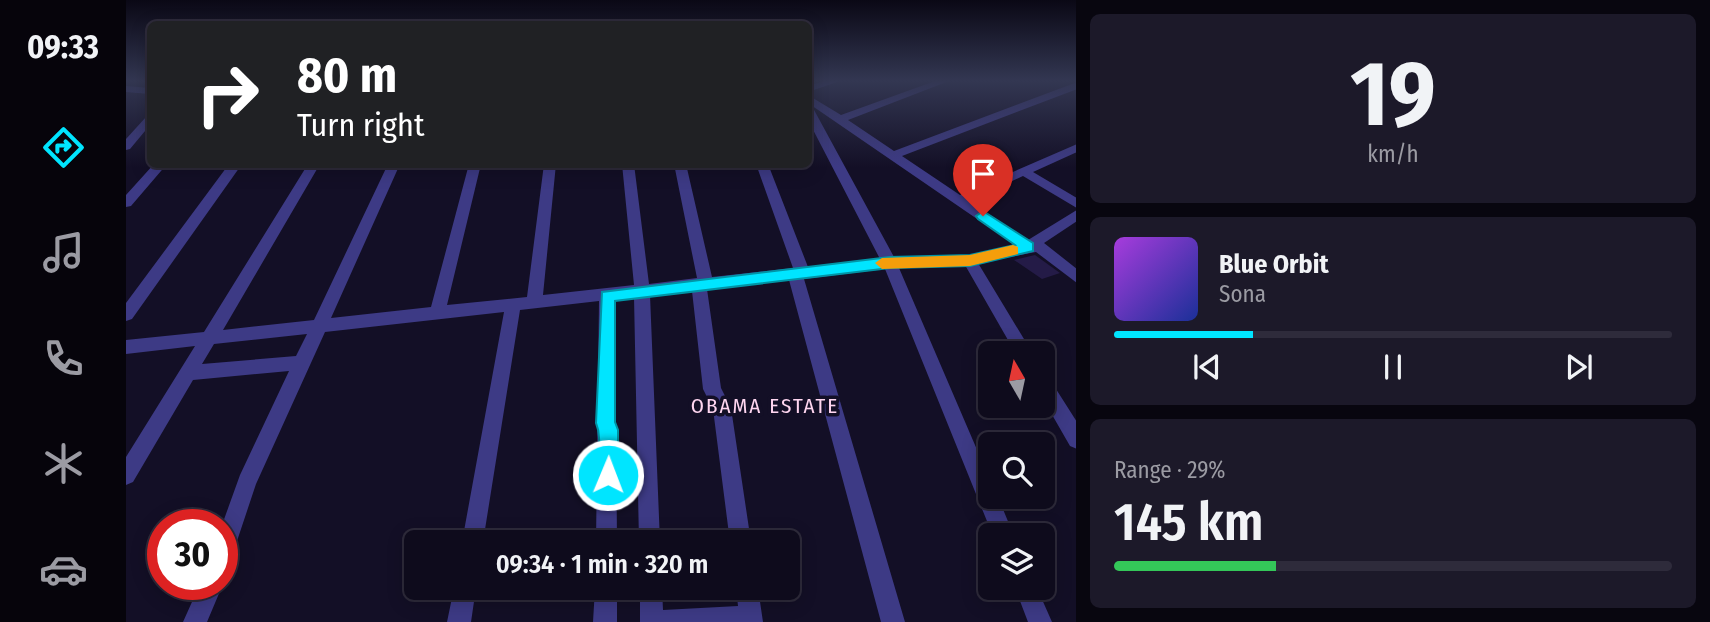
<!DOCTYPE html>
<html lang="en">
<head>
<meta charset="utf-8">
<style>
  :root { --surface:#0e0b1c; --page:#1c1929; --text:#f1f3f6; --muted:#9b9ba3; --line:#2e2b3b; --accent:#00e5ff }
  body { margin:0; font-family:"Fira Sans Condensed",sans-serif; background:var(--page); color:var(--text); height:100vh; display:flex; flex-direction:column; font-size:26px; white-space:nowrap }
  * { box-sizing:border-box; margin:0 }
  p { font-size:23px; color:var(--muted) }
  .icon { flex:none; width:38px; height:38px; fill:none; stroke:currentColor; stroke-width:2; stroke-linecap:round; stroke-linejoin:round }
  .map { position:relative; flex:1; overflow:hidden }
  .side { display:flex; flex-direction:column; gap:14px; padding:14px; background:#08060f; width:634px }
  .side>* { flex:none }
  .guide { position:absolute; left:21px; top:21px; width:665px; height:147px; border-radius:10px; box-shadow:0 4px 18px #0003,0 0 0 2px var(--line); background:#202124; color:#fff; overflow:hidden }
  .needle { width:46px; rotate:351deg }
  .controls { position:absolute; left:852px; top:341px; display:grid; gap:14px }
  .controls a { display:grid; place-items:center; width:77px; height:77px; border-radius:10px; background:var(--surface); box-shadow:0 4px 18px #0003,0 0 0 2px var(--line); font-size:35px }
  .speed { position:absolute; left:21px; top:509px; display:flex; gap:14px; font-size:35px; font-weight:700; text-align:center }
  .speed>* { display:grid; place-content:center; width:91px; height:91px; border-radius:50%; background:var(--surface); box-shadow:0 4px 18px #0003,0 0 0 2px var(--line); line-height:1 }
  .speed .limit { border:10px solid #d22; background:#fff; color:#111 }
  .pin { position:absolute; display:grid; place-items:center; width:60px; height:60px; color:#fff; margin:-72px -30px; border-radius:50% 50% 50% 0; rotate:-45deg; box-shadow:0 0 7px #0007 }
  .pin .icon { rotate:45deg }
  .me { position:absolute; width:77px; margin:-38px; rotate:1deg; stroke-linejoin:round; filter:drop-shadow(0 0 5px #0008) }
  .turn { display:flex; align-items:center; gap:24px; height:147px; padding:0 35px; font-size:32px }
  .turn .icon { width:91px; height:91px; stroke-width:2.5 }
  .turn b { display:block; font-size:49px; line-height:60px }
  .big { font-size:52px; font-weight:600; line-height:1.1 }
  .side .card { flex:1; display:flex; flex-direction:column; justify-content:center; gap:10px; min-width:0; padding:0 24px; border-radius:10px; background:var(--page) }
  .side .dial { align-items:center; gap:0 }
  .dial b { font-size:91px; line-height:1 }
  .song { display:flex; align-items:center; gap:21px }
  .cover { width:84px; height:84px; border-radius:10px; background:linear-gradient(135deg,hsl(280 70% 55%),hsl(230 70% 35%)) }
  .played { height:7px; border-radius:4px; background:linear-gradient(90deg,var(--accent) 25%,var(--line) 25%) }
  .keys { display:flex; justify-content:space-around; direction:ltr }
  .charge { height:10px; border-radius:5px; background:linear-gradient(90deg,#34c759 29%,var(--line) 0) }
  .trip { position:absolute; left:278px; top:530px; width:396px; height:70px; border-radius:10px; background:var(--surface); box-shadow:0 4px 18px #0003,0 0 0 2px var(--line); font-weight:600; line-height:70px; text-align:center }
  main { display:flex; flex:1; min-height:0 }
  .menu { display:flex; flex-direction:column; width:126px; justify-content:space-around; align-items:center; background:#06040b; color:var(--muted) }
  .menu .icon { width:49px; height:49px }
  .menu .on { color:var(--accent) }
  .menu b { font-size:32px; color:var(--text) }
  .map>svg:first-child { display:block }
  .building { fill:#241b47 }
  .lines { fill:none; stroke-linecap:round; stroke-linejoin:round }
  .minor { fill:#3d3a85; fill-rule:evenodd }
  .route { fill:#00e5ff; stroke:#0095a6; stroke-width:2 }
  .slow { fill:#f59e0b }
  .labels { text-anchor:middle; stroke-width:7; stroke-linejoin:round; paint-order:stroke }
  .quarter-label { font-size:21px; letter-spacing:2px; fill:#ffd6f0; stroke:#130f26 }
</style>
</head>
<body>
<main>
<nav class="menu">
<b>09:33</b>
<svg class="icon on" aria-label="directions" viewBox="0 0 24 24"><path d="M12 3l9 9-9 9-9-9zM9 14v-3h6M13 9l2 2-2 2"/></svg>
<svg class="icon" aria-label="music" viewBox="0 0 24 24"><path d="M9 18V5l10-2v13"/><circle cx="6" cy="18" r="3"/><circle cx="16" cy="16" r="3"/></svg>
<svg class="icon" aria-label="phone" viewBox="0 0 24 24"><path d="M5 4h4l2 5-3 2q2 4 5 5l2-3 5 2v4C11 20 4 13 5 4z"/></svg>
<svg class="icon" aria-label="climate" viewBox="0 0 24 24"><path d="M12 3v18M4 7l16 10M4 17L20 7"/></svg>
<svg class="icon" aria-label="car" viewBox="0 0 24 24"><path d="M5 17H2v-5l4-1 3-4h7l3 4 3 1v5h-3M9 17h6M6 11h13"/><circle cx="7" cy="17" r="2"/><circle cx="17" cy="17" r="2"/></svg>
</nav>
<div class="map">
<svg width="951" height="622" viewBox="0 0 951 622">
  <rect width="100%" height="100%" fill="#130f26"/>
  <!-- building -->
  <path class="building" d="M 909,255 L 934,273 L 916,279 L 888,260 Z"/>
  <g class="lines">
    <!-- minor -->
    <path class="minor" d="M 698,81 L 714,81 L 682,92 L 682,86 Z
      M 809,81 L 823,81 L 722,120 L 768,151 L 951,82 L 951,89 L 776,156 L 834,195 L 951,144 L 951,152 L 907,172 L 951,198 L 951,208 L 897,176 L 843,201 L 902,240 L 951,210 L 951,221 L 918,243 L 951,269 L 951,283 L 910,252 L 852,263 L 907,354 L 890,354 L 839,265 L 773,268 L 864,480 L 864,497 L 872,497 L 888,536 L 867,536 L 759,269 L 678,279 L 779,622 L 755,622 L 663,280 L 581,289 L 595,388 L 605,408 L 625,542 L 604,542 L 587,409 L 577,389 L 566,291 L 524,295 L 534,542 L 513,542 L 508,297 L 489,299 L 491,542 L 470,542 L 473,301 L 394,310 L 357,542 L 336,542 L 378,312 L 199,332 L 130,484 L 104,562 L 96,565 L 96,525 L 114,475 L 163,371 L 67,380 L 7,482 L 0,485 L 0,457 L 69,346 L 0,354 L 0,340 L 78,332 L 182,164 L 194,164 L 97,330 L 188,320 L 262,164 L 274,164 L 205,318 L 305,307 L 343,164 L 355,164 L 321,305 L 401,297 L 418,164 L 430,164 L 417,295 L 508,285 L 496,164 L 508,164 L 523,284 L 571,278 L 548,164 L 560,164 L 586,277 L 667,268 L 630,164 L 642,164 L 682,267 L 754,259 L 682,120 L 682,105 L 687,108 L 768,257 L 843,255 L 889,245 L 682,103 L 682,95 L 715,115 ZM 181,334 L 170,356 L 76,364 L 88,344 Z
      M 0,86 L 24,88 L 24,94 L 0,92 Z
      M 24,116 L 24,125 L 4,149 L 0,150 L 0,139 L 20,117 Z
      M 28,164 L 41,164 L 5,206 L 0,207 L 0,195 Z
      M 103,164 L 116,164 L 6,319 L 0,321 L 0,303 Z
      M 917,375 L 923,378 L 951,422 L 951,449 L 944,446 L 917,399 Z
      M 96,582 L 97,584 L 81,622 L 57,622 L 74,584 L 96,584 Z
      M 328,588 L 350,588 L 345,622 L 321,622 Z
      M 469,588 L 491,588 L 491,622 L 467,622 Z
      M 514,588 L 536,588 L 537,610 L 612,606 L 610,588 L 632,588 L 637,622 L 514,622 Z
      M 889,588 L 911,588 L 926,622 L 902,622 Z"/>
  </g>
  <!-- sky -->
  <linearGradient id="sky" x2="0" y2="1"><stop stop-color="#0a0815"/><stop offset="0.48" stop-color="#333752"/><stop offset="1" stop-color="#333752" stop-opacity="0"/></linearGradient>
  <rect width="951" height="168" fill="url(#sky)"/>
  <!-- route -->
  <path class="route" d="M 857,211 L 907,243 L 907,251 L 844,266 L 764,268 L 489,301 L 489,422 L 492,430 L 492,475 L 489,482 L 482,485 L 475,482 C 467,464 478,442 470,423 L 476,292 L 764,257 L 844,255 L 889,245 L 852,219 L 850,216 Z"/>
  <!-- slow -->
  <path class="slow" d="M 887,245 L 892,247 L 892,254 L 844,266 L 756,269 L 749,263 L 756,258 L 844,255 Z"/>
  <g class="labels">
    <!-- quarter labels -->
    <g class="quarter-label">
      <text x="639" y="413">OBAMA ESTATE</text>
    </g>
  </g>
</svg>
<div class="controls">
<a><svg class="needle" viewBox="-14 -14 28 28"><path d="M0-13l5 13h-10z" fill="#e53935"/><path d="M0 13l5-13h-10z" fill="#9b9ba3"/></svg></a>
<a><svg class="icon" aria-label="search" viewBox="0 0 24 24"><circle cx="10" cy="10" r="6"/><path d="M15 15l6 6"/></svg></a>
<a><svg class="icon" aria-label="layers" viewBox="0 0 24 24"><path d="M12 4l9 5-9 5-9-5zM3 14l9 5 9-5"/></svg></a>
</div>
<div class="speed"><div class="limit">30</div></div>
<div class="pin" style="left:857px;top:216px;background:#d93025"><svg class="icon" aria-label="arrive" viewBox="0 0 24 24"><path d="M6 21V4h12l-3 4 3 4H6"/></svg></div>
<svg class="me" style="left:482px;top:475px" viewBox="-20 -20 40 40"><circle r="17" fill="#00e5ff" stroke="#fff" stroke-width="3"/><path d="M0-11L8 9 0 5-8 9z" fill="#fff"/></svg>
<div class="trip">09:34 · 1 min · 320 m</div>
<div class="guide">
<div class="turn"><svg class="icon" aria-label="right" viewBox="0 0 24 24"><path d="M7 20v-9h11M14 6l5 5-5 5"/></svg><div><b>80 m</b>Turn right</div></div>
</div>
</div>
<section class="side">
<div class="card dial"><b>19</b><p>km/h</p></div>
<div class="card">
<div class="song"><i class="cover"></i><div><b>Blue Orbit</b><p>Sona</p></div></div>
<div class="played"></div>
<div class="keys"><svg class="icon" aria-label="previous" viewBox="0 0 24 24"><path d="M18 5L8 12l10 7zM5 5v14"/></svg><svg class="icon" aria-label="pause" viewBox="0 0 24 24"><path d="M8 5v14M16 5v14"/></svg><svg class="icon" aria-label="next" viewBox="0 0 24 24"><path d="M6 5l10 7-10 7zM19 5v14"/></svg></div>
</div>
<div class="card"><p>Range · 29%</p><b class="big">145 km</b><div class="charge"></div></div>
</section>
</main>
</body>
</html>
